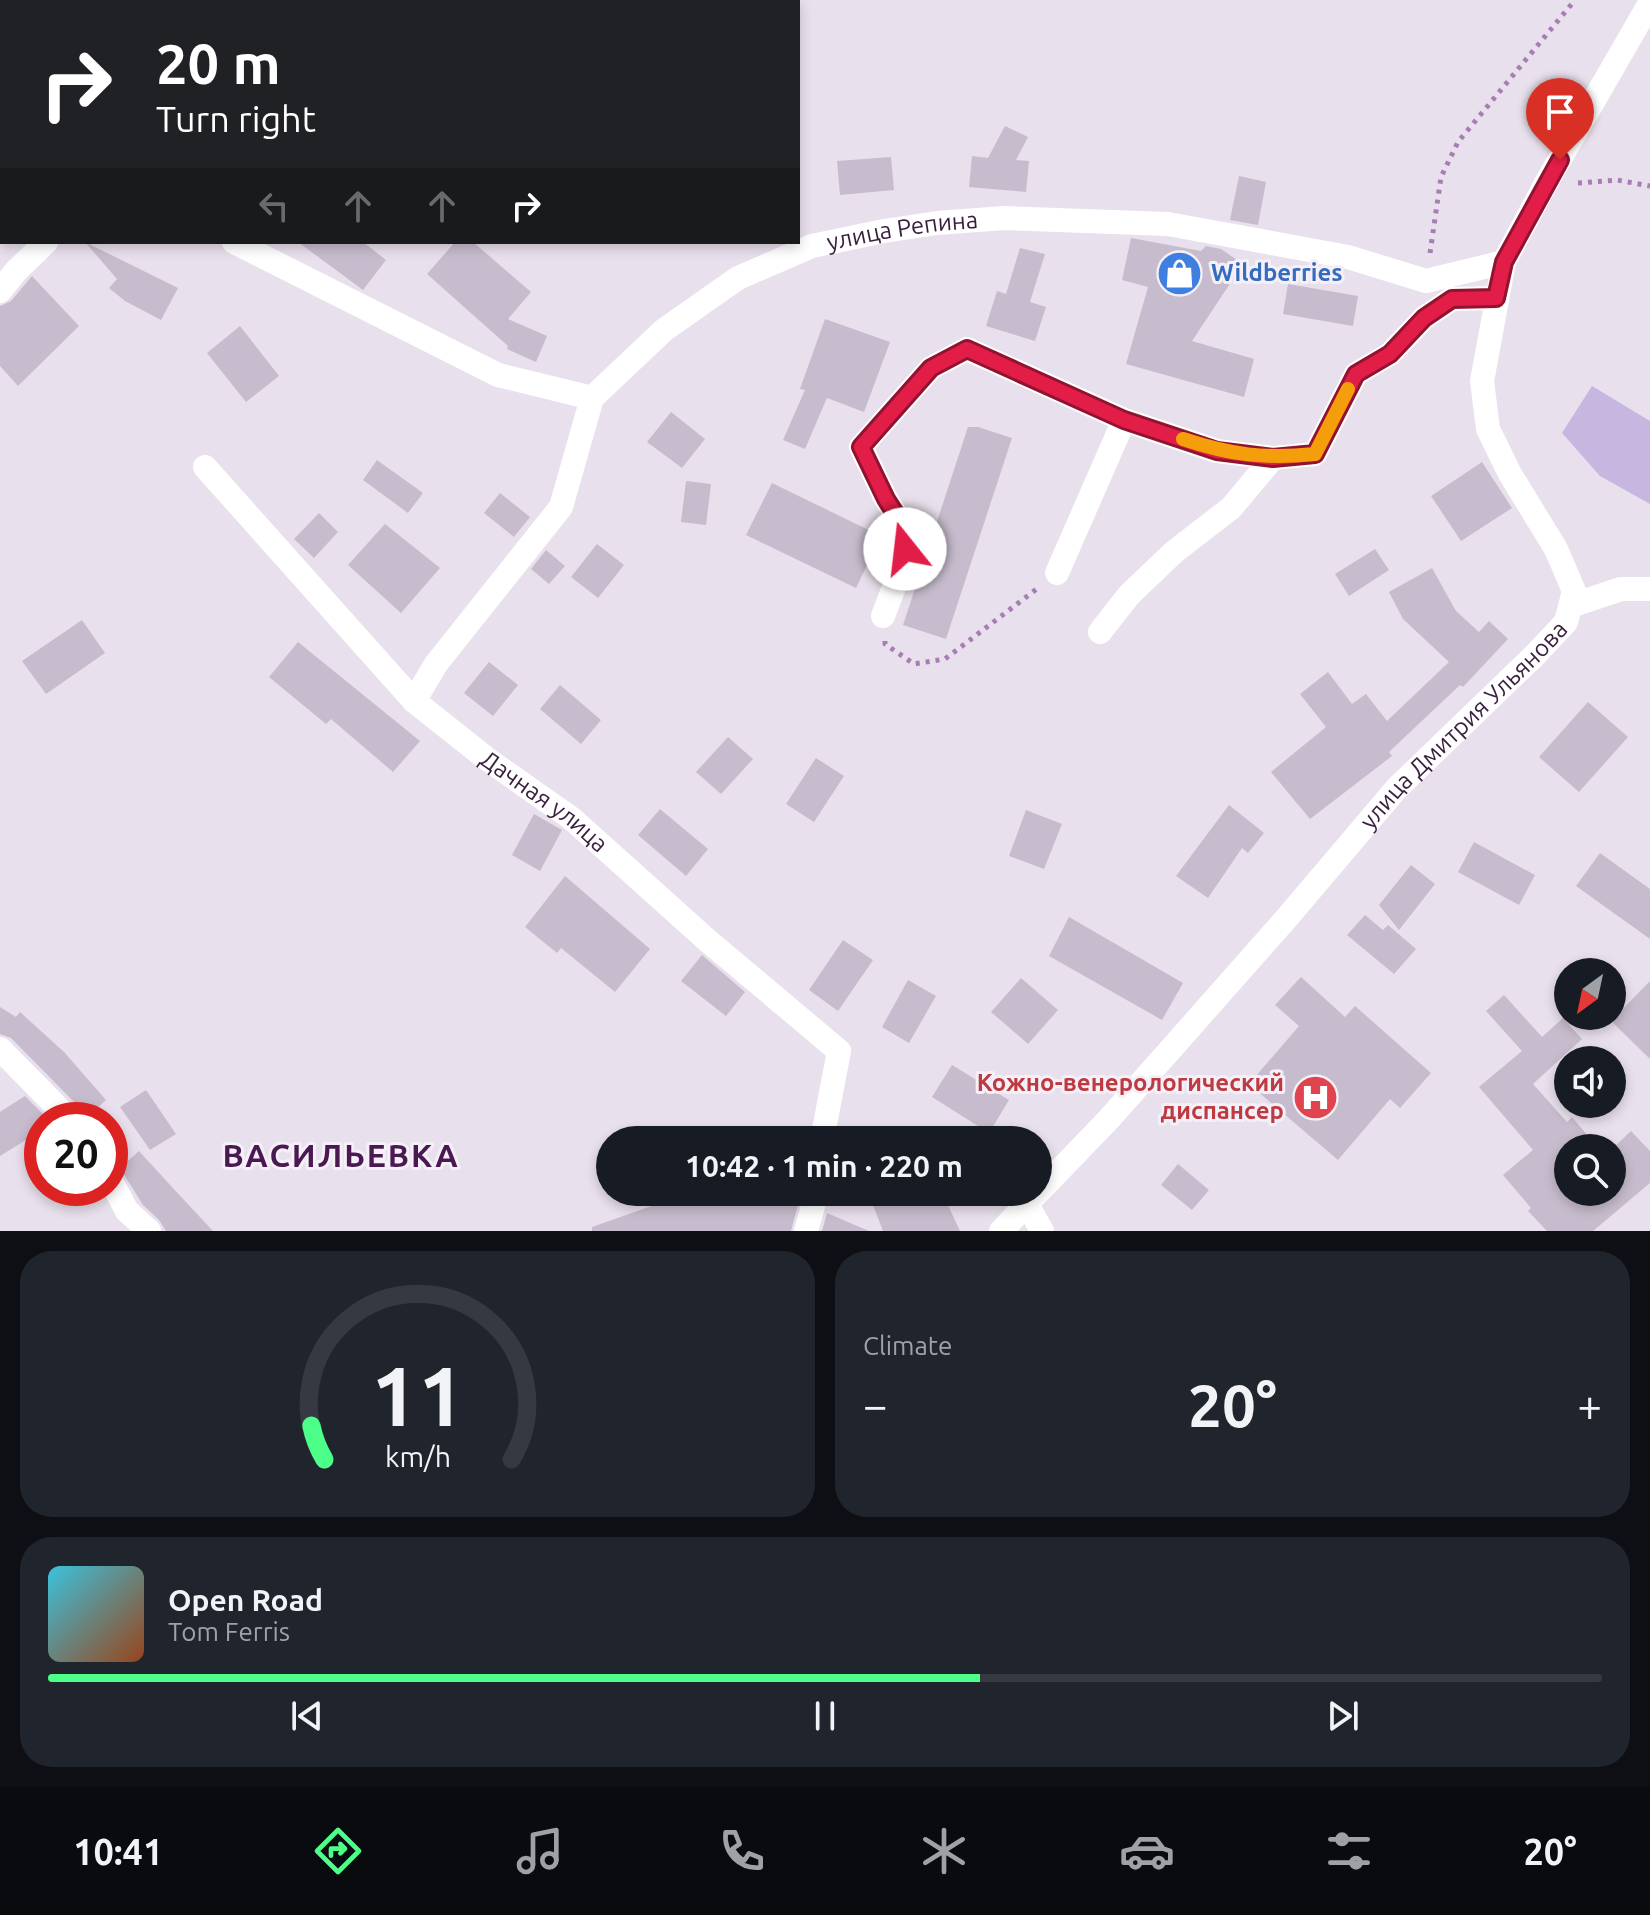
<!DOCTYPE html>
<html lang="en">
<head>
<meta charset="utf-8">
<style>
  :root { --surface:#171b24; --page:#20242c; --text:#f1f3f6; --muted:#9ea1a6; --line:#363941; --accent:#4bff89 }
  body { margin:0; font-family:Ubuntu,sans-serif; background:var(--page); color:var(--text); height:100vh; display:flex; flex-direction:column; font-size:30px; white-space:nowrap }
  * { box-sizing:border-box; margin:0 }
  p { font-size:26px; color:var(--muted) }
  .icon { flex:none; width:44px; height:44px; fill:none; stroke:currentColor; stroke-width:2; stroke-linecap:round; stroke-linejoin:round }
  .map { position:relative; height:1231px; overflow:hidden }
  .details { display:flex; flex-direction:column; gap:20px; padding:20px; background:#0d0f14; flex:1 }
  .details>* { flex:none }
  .hud { position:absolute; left:0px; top:0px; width:800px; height:244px; box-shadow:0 4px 12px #0003; background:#202124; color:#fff; overflow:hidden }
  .needle { width:52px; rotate:213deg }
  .fabs { position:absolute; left:1554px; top:958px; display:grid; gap:16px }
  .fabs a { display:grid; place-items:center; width:72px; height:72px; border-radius:50%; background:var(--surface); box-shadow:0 4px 12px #0003; font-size:40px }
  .speed { position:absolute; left:24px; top:1102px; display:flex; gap:16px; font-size:40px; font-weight:700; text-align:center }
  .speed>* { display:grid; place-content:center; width:104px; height:104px; border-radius:50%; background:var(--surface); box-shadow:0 4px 12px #0003; line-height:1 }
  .speed .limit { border:12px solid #d22; background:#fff; color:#111 }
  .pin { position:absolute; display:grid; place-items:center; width:68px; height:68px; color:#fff; margin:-82px -34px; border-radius:50% 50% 50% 0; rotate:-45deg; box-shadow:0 0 8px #0007 }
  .pin .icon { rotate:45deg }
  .me { position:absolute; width:88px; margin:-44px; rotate:344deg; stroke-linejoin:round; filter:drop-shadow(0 0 6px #0008) }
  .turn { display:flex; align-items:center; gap:28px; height:168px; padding:0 24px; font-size:36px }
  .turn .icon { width:104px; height:104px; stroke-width:2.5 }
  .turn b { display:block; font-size:56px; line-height:68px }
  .lanes { display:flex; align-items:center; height:76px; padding:0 24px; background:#0003; justify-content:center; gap:40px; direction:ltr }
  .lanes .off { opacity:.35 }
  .big { font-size:60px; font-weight:600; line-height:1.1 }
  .details .tile { flex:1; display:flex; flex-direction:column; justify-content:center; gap:12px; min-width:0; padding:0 28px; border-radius:32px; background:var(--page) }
  .details .dial { align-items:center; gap:0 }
  .dial svg { height:208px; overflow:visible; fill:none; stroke:var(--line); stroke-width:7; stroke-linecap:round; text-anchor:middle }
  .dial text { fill:var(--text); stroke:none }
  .song { display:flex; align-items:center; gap:24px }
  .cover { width:96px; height:96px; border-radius:12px; background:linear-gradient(135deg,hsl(190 70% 55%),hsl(20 70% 35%)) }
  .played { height:8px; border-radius:4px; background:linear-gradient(90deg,var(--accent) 60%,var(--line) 60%) }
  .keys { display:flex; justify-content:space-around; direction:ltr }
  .heat { display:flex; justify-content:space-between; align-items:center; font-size:44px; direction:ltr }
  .details .tiles { flex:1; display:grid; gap:20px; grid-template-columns:1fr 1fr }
  .tile:last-child { grid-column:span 2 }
  .trip { position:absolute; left:596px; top:1126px; width:456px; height:80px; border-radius:40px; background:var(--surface); box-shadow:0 4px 12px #0003; font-weight:600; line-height:80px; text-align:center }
  .menu { display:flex; height:128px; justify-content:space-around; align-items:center; background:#090b0e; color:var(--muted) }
  .menu .icon { width:56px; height:56px }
  .menu .active { color:var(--accent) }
  .menu b { font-size:36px; color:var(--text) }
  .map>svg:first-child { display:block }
  .green { fill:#c6b6e0 }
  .building { fill:#c7bccd }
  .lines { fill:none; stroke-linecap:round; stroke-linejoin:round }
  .path { stroke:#a77db3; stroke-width:5; stroke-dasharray:4 6; stroke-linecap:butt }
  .minor { stroke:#fff; stroke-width:24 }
  .route-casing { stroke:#92132f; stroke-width:20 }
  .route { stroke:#e11d48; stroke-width:14 }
  .slow { stroke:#f59e0b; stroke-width:14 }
  .labels { text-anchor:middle; stroke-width:6; stroke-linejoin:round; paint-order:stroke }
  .street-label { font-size:24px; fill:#391f3e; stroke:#f5f0f8 }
  .shop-label { font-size:24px; font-weight:bold; fill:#366cbe; stroke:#f5f0f8; text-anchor:start }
  .health-label { font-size:24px; font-weight:bold; fill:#be3a42; stroke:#f5f0f8; text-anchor:end }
  .district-label { font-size:32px; font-weight:bold; letter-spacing:2px; fill:#4a1952; stroke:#f5f0f8 }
</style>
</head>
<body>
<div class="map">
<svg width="1650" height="1231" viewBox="0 0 1650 1231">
  <rect width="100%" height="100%" fill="#e8e0ec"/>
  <!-- green -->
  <path class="green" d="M 1592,386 L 1650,421 L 1650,504 L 1600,476 L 1562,433 Z"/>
  <!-- building -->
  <path class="building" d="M 1005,126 L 1028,137 L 1016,160 L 1029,161 L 1026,192 L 969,187 L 972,156 L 988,158 Z
    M 891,157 L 894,190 L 840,195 L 837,161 Z
    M 1239,176 L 1266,182 L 1258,225 L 1230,220 Z
    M 1131,238 L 1201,251 L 1206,246 L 1221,249 L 1243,264 L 1192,341 L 1254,359 L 1244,397 L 1126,364 L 1148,287 L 1122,280 Z
    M 85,242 L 178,288 L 161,320 L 125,301 L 109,288 L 117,279 Z
    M 298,242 L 363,242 L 386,260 L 363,290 Z
    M 455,242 L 473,242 L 531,292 L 508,319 L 547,336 L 536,362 L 507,349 L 508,346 L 427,274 Z
    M 1020,248 L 1045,254 L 1030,302 L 1046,307 L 1035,341 L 986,326 L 997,291 L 1006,294 Z
    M 32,276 L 79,326 L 18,386 L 0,366 L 0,306 L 11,301 Z
    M 1288,284 L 1358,296 L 1353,326 L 1283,314 Z
    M 825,319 L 890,342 L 864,412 L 827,398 L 805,449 L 783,440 L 805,390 L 800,389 Z
    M 240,326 L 279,376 L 246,402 L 207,353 Z
    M 671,412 L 705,439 L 682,468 L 647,442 Z
    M 968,427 L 978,427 L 1012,438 L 946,639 L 903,625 Z
    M 377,460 L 423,493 L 408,513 L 363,480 Z
    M 1482,462 L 1512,508 L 1461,541 L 1431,496 Z
    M 686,481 L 711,484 L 706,525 L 681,522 Z
    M 772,483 L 881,536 L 856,588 L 746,535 Z
    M 500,493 L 530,517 L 514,537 L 484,513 Z
    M 319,513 L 338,532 L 314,558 L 294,539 Z
    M 385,524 L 440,568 L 401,613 L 348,565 Z
    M 597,544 L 624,565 L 598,598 L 571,577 Z
    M 1375,549 L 1389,570 L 1349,596 L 1335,574 Z
    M 546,550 L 565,566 L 549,584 L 531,569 Z
    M 1432,568 L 1456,611 L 1479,632 L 1489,621 L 1508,639 L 1463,687 L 1460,685 L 1389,752 L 1392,756 L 1310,819 L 1271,772 L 1326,727 L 1300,694 L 1328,672 L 1352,704 L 1366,694 L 1387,721 L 1449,662 L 1403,619 L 1389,592 Z
    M 82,620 L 105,653 L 46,694 L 22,661 Z
    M 298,642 L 420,741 L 393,772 L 331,719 L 326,724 L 269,677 Z
    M 489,662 L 518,685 L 493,716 L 464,693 Z
    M 560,685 L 601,720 L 581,744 L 540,709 Z
    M 1588,702 L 1628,737 L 1579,792 L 1539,757 Z
    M 728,737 L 753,759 L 721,794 L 696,772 Z
    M 816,758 L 844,776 L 814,822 L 786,804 Z
    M 1229,805 L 1264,833 L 1248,853 L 1242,848 L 1208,898 L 1176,876 Z
    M 660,809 L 708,849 L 686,876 L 638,835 Z
    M 1026,810 L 1062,824 L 1044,869 L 1009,856 Z
    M 534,814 L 562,830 L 540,871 L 512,855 Z
    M 1474,842 L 1535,875 L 1519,905 L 1458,872 Z
    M 1600,853 L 1650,889 L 1650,939 L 1576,886 Z
    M 1411,865 L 1435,884 L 1399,930 L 1379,905 Z
    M 565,876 L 650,949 L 615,992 L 561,948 L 557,953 L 525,927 Z
    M 1365,915 L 1383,930 L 1388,925 L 1416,949 L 1394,974 L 1347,935 Z
    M 1069,917 L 1183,983 L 1162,1020 L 1049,956 Z
    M 843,940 L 873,960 L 838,1011 L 809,990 Z
    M 702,955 L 745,992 L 726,1016 L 681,981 Z
    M 1301,977 L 1345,1017 L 1355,1006 L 1431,1073 L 1400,1108 L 1390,1099 L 1338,1160 L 1249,1084 L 1299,1026 L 1275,1005 Z
    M 1021,978 L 1058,1010 L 1028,1044 L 991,1012 Z
    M 908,980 L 936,996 L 909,1043 L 882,1027 Z
    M 1650,981 L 1650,1059 L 1611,1021 Z
    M 1504,995 L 1542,1037 L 1563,1018 L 1582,1039 L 1533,1084 L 1567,1122 L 1572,1117 L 1598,1148 L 1568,1148 L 1568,1192 L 1612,1192 L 1612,1149 L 1631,1131 L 1650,1151 L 1650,1183 L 1593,1231 L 1547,1231 L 1528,1211 L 1531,1208 L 1503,1175 L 1533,1150 L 1479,1087 L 1522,1051 L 1486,1011 Z
    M 0,1007 L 16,1017 L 20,1012 L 64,1052 L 106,1100 L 85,1119 L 81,1109 L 11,1038 L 0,1034 Z
    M 952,1065 L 1009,1100 L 989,1133 L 932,1097 Z
    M 146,1090 L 176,1134 L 150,1150 L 120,1107 Z
    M 25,1096 L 49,1120 L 42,1120 L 42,1130 L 0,1156 L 0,1112 Z
    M 139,1151 L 171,1186 L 213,1231 L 166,1231 L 159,1220 L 143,1205 L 120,1168 Z
    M 1178,1164 L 1209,1190 L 1192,1210 L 1161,1185 Z
    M 868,1192 L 942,1192 L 960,1231 L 883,1231 Z
    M 783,1194 L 799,1201 L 791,1231 L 592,1231 L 592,1227 L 660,1203 L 660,1200 L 747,1200 L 749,1195 L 778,1206 Z
    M 827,1213 L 869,1231 L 822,1231 Z"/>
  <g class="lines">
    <!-- path -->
    <path class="path" d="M 1578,183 L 1617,180 L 1650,186
      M 1430,253 L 1441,177 L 1458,142 L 1575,0
      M 885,641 L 885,644 L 914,664 L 945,659 L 1038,588"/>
    <!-- minor -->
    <g class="minor">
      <path d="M 79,0 L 80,2"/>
      <path d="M 234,242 L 498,375 L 592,398"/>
      <path d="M 0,291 L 16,271 L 46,242"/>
      <path id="s1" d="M 592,398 L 664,330 L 738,278 L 812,246 L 884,231 L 937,223 L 1004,218 L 1168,224 L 1348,257 L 1426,281 L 1504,262"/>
      <path id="s2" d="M 205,467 L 414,701 L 487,759 L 571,818 L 707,940 L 839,1051 L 822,1140"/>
      <path d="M 1057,573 L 1124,420 L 1217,451 L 1273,458"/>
      <path d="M 1573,605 L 1621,589 L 1650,589"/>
      <path d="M 883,616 L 902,566 L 907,532 L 886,499 L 861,447 L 931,368 L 967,349 L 1124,420"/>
      <path d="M 1100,632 L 1129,595 L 1174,552 L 1231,508 L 1273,458 L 1315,454 L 1356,374 L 1390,354 L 1424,318 L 1452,299 L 1496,298"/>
      <path d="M 414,701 L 436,664 L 561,507 L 592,398"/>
      <path d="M 0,1049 L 70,1120"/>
      <path d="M 110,1179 L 127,1211 L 149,1231"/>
      <path d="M 1028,1206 L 1042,1231"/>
      <path d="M 806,1231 L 817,1192"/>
      <path id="s3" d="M 1001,1231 L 1109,1119 L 1285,920 L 1397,788 L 1534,656 L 1566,622 L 1574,591 L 1556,549 L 1510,474 L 1488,429 L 1482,381 L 1504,262 L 1545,185 L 1650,3"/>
    </g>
  </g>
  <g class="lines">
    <defs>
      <path id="route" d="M 905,549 L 907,532 L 886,499 L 861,447 L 931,368 L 967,349 L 1124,420 L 1217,451 L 1273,458 L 1315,454 L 1356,374 L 1390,354 L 1424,318 L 1452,299 L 1496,298 L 1504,262 L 1560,160"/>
    </defs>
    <!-- route casing -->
    <use href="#route" class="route-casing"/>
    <!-- route -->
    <use href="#route" class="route"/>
    <!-- slow -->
    <path class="slow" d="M 1183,439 C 1231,455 1264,459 1315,454 L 1348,389"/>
  </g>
  <!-- icons -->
  <defs>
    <symbol id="shop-disc" viewBox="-11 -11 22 22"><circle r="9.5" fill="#3f7fe0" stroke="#f5f0f8"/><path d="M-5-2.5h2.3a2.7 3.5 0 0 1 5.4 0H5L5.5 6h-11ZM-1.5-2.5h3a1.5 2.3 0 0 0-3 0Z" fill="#fff"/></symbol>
    <symbol id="hospital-disc" viewBox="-11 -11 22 22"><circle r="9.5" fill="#e0444e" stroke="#f5f0f8"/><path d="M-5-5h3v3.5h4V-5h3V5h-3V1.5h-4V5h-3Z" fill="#fff"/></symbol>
  </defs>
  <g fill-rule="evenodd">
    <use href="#shop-disc" x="1154" y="248" width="51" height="51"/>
    <use href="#hospital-disc" x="1290" y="1072" width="51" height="51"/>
  </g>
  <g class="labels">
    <!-- street labels -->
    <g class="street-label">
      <text dy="8" stroke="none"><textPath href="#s1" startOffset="362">улица Репина</textPath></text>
      <text dy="8" stroke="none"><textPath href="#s3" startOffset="686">улица Дмитрия Ульянова</textPath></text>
      <text dy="8" stroke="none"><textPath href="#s2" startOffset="478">Дачная улица</textPath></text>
    </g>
    <!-- shop labels -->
    <g class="shop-label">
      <text x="1211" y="281">Wildberries</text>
    </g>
    <!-- health labels -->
    <g class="health-label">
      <text x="1284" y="1091">Кожно-венерологический<tspan x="1284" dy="28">диспансер</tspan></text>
    </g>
    <!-- district labels -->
    <g class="district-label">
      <text x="341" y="1167">ВАСИЛЬЕВКА</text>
    </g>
  </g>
</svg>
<div class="fabs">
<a><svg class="needle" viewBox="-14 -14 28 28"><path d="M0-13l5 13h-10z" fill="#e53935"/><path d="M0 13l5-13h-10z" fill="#9ea1a6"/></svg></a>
<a><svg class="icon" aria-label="sound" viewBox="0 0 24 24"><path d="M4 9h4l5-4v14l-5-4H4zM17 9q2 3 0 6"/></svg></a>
<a><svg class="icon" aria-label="search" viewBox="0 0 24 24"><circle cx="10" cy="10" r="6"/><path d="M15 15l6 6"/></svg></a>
</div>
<div class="speed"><div class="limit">20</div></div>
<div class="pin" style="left:1560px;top:160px;background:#d93025"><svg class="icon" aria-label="arrive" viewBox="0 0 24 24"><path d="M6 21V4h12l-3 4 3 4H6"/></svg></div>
<svg class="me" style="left:905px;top:549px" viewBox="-20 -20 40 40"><circle r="19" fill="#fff"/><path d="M0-13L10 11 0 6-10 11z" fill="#e11d48"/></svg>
<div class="trip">10:42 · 1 min · 220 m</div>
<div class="hud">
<div class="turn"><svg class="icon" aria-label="right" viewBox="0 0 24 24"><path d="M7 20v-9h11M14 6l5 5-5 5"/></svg><div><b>20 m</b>Turn right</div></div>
<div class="lanes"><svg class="icon off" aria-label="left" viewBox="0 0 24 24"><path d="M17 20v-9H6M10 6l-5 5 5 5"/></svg><svg class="icon off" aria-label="ahead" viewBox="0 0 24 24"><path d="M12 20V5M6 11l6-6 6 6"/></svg><svg class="icon off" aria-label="ahead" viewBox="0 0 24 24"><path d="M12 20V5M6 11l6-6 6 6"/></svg><svg class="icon" aria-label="right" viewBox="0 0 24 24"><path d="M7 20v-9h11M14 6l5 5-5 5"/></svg></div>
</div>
</div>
<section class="details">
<div class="tiles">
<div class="tile dial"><svg viewBox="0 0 100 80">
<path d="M14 69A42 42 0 1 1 86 69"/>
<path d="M14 69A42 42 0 0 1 9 56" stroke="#4bff89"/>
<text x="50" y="56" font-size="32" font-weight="700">11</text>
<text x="50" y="72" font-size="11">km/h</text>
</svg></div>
<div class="tile"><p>Climate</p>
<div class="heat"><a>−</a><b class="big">20°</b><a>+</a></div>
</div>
<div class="tile">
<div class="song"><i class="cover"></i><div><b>Open Road</b><p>Tom Ferris</p></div></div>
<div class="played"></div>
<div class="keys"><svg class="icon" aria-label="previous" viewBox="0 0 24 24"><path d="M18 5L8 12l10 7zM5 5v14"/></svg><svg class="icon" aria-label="pause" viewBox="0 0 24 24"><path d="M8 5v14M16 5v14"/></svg><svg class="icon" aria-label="next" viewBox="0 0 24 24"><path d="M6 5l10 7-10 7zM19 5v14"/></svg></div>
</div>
</div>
</section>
<nav class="menu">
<b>10:41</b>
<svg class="icon active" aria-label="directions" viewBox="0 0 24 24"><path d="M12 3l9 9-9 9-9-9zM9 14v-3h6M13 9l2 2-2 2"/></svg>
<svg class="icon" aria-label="music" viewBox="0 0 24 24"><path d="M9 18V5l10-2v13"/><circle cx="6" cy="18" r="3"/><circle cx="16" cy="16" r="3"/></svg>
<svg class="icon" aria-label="phone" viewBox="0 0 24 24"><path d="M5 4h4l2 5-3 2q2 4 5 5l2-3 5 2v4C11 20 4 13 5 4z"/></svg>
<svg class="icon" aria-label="climate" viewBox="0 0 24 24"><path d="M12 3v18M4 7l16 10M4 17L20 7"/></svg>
<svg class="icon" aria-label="car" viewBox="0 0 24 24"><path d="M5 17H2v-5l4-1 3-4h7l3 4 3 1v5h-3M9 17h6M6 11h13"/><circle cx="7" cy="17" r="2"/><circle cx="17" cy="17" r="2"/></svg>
<svg class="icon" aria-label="filters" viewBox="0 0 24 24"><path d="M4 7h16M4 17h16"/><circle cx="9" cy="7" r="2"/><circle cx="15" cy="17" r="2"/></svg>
<b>20°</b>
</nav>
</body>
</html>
